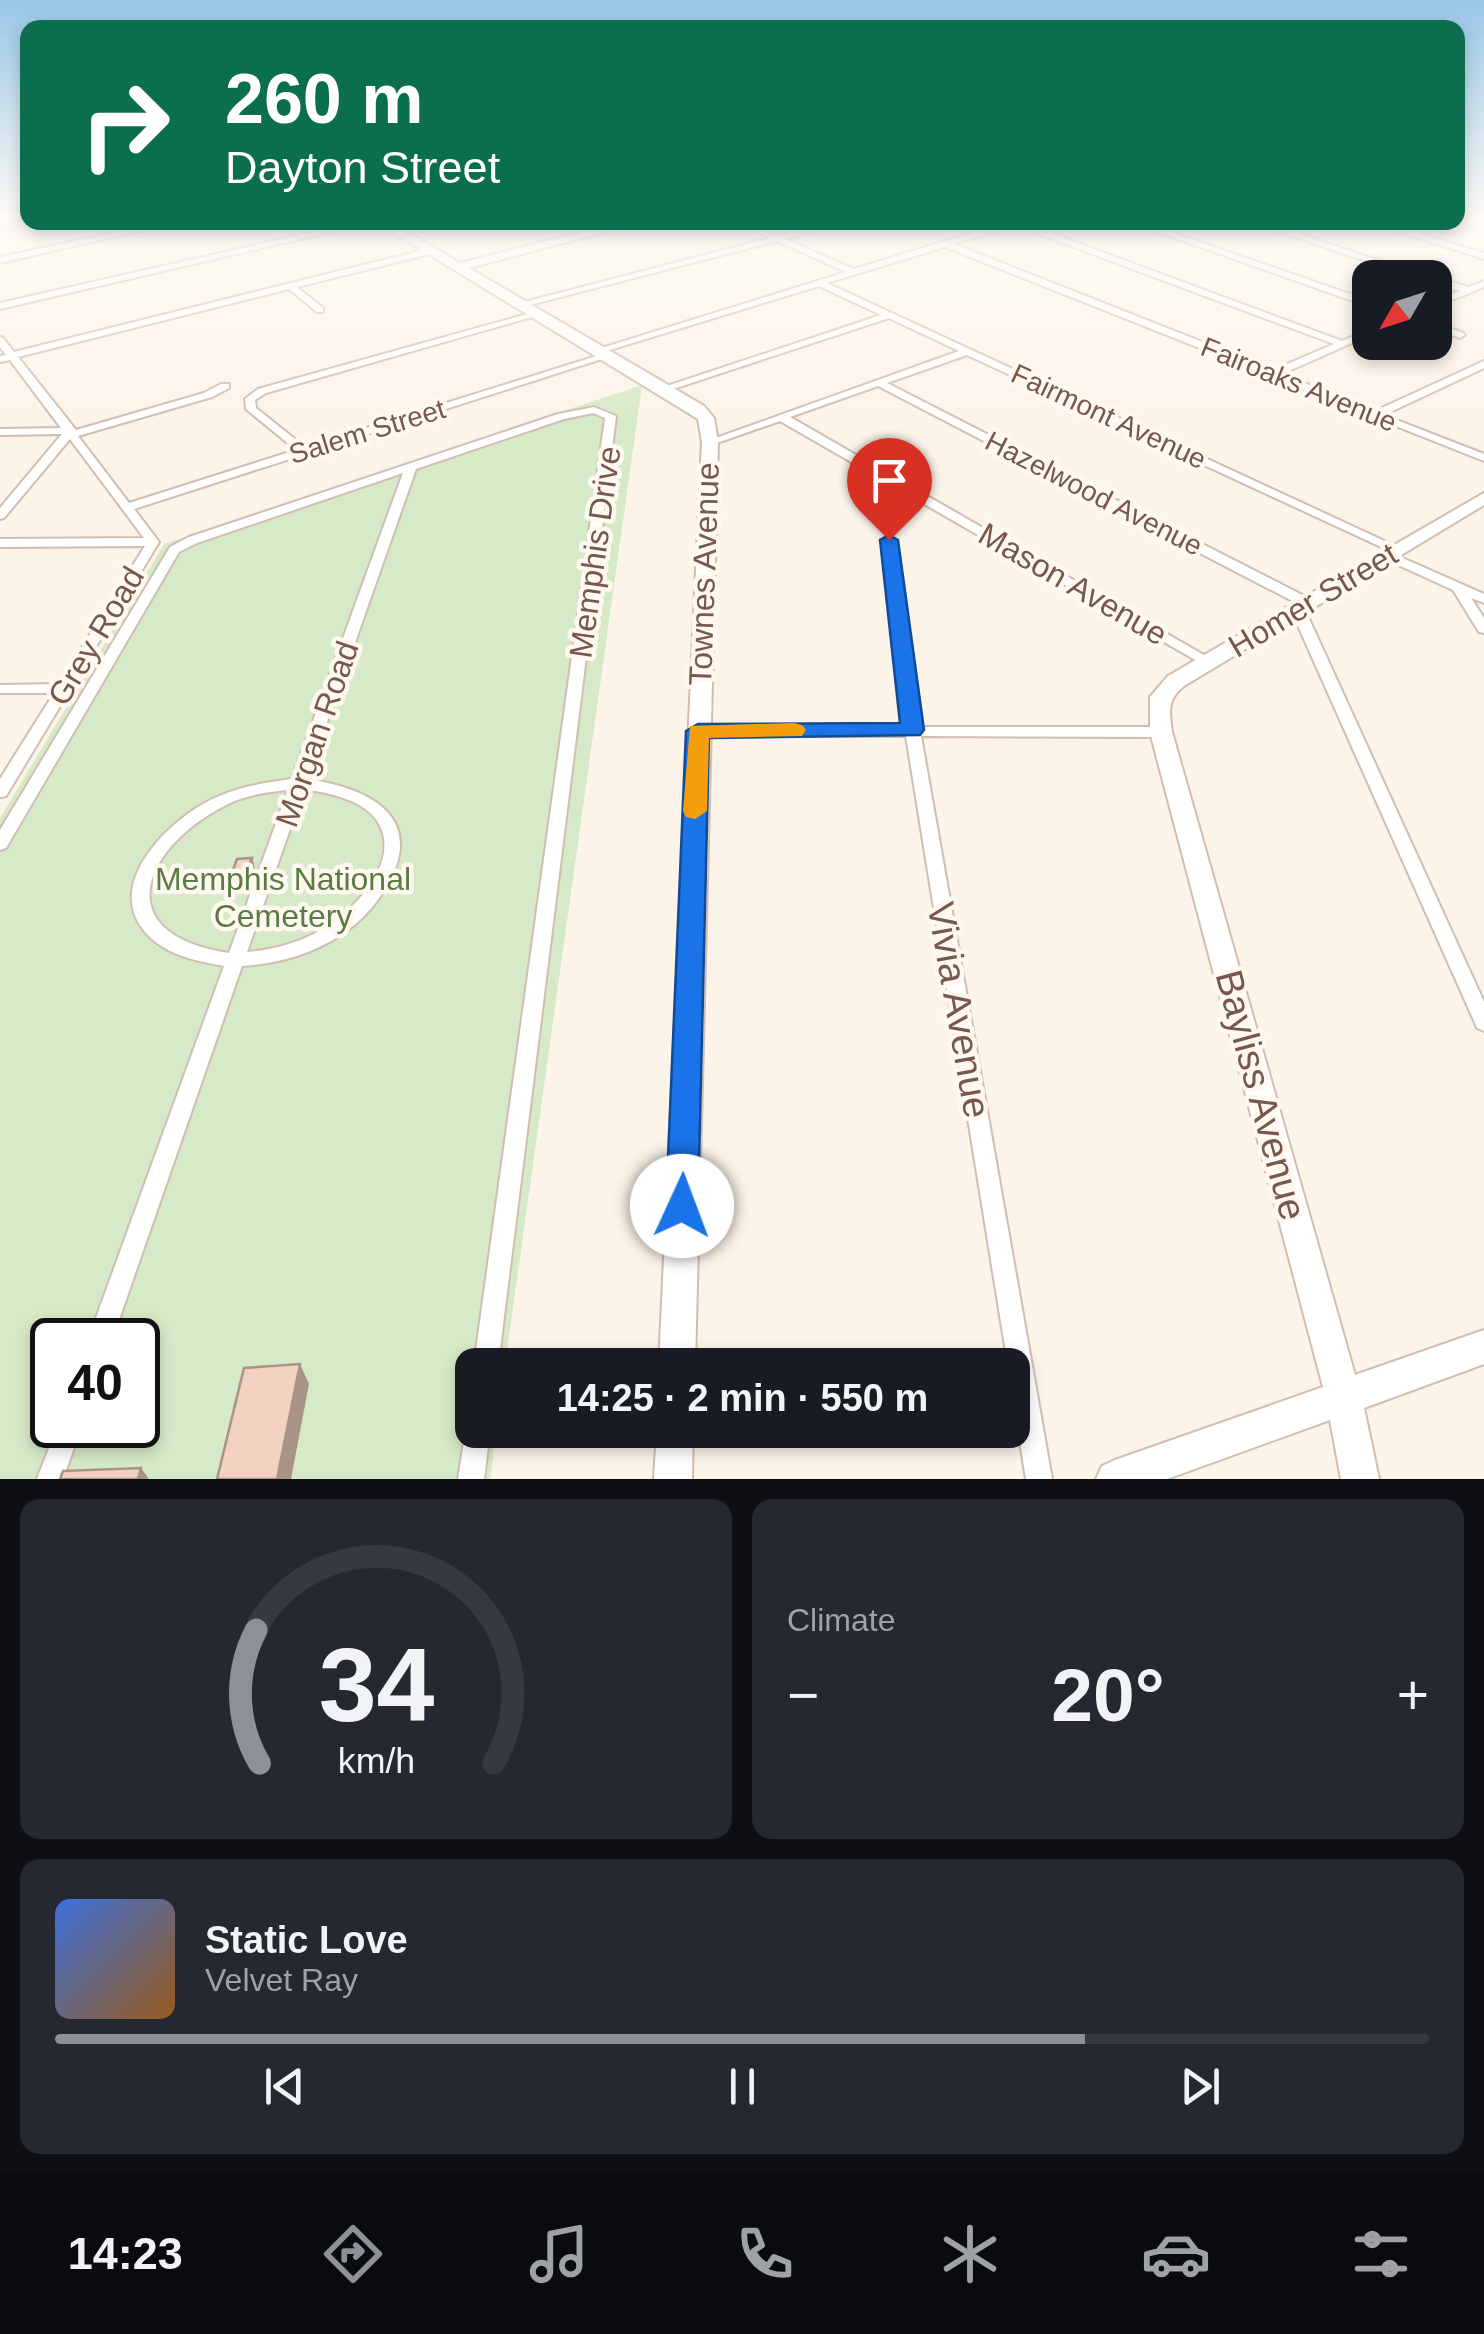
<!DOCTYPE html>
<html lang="en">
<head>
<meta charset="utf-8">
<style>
  :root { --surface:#171b24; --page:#242831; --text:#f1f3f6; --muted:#9ea1a6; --line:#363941; --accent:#8c9099 }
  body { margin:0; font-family:Helvetica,sans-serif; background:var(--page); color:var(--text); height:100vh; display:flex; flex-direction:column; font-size:38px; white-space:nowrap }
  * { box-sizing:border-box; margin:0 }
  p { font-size:32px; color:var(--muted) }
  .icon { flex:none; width:55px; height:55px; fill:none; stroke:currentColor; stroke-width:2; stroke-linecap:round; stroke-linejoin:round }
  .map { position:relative; height:1479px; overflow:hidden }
  .drawer { display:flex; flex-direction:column; gap:20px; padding:20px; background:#0d0f14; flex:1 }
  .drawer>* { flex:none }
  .hud { position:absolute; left:20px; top:20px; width:1445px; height:210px; border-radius:20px; box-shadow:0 5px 15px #0003; background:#0b6e4f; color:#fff; overflow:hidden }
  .needle { width:65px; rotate:231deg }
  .buttons { position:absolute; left:1352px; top:260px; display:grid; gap:20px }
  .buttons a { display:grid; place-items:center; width:100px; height:100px; border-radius:20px; background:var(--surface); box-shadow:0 5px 15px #0003; font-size:50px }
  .speed { position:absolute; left:30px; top:1318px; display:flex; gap:20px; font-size:50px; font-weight:700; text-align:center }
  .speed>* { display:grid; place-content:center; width:130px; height:130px; border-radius:50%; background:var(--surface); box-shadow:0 5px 15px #0003; line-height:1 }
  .speed .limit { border:5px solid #111; border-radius:15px; background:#fff; color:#111 }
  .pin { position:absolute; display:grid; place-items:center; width:85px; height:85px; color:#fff; margin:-102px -42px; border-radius:50% 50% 50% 0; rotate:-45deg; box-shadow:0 0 10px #0007 }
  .pin .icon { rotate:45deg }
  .me { position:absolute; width:110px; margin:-55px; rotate:2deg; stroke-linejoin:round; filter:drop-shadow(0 0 8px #0008) }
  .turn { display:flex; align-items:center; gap:35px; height:210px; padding:0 40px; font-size:45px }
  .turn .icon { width:130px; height:130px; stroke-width:2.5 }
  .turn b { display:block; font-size:70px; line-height:85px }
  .big { font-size:75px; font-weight:800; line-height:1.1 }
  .drawer .widget { flex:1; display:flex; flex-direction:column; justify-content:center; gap:15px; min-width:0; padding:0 35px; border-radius:20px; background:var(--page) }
  .drawer .dial { align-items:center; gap:0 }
  .dial svg { height:260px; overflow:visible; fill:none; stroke:var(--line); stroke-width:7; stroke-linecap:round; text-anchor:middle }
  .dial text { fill:var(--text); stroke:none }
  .song { display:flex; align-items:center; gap:30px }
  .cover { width:120px; height:120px; border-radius:15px; background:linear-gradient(135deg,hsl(220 70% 55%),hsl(30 70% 35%)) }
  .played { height:10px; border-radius:5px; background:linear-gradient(90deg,var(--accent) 75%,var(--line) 75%) }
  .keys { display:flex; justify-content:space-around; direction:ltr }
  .heat { display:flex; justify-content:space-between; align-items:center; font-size:55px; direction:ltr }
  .drawer .tiles { flex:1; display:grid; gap:20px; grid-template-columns:1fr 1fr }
  .widget:last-child { grid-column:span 2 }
  .trip { position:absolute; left:455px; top:1348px; width:575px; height:100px; border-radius:20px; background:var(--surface); box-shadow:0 5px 15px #0003; font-weight:800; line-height:100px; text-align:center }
  .tabs { display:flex; height:160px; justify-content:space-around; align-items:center; background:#090b0e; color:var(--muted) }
  .tabs .icon { width:70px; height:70px }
  .tabs .active { color:var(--accent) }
  .tabs b { font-size:45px; color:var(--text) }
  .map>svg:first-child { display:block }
  .green { fill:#d7eac7; fill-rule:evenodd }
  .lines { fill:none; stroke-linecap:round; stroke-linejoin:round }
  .street-casing { stroke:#d1bdb1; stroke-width:4 }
  .secondary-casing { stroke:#d4bdae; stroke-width:4 }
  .street { fill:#fff; fill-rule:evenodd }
  .secondary { fill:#fff; fill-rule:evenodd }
  .wall { fill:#cfb5a6 }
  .shaded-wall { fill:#a99387 }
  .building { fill:#f1d2c1; stroke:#a99387; stroke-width:2.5 }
  .route { fill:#1a73e8; stroke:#114b97; stroke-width:2.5 }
  .slow { fill:#f59e0b }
  .labels { text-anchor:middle; stroke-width:9; stroke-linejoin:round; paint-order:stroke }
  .far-street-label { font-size:28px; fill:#77594c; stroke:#fff8f0 }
  .street-label { font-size:32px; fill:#77594c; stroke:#fff8f0 }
  .park-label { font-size:32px; fill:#587c44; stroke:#fff8f0 }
  .near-street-label { font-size:38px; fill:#77594c; stroke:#fff8f0 }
</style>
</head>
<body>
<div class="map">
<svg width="1484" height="1479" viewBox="0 0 1484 1479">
  <rect width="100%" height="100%" fill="#fcf4e9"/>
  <!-- green -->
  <path class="green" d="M 642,385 L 505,1365 L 472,1365 L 472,1430 L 496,1430 L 490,1479 L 0,1479 L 0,818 L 164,544 ZM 52,1340 L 138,1340 L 138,1425 L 52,1425 Z"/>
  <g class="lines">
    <defs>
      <path id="street" d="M 28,220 L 31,224 L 0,230 L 0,226 Z
        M 163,222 L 180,222 L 0,263 L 0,257 Z
        M 357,222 L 374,222 L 0,309 L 0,303 Z
        M 737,222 C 753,222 763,234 778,235 C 791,237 824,222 845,222 L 785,239 L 854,269 L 1007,222 L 1021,222 L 1342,341 L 1370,329 L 1370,335 L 1282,374 L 1375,411 L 1484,361 L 1484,368 L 1384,415 L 1484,454 L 1484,461 L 945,247 L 827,283 L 1404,550 L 1402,553 L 1394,553 L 967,355 L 887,383 L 1314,601 L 1316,604 L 1314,607 L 1304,607 L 878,386 L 790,417 L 1216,662 L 1214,665 L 1204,665 L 780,421 L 714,444 L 705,442 L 959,351 L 889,318 L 667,391 L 658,389 L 881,315 L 819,286 L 600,353 L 592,351 L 846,272 L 777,241 L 518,308 L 513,305 L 770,238 ZM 1014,225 L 1334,344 L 1273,370 L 954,244 Z
        M 1129,222 L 1142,222 L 1370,301 L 1370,307 Z
        M 1250,222 L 1264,222 L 1431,278 L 1417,278 Z
        M 1368,222 L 1382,222 L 1484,253 L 1484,259 Z
        M 431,248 L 434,249 L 434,253 L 297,287 L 323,308 L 323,312 L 317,312 L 289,289 L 18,357 L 76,430 L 204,393 L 221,384 L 229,384 L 229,388 L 212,397 L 78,436 L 129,503 L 296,450 L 246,409 L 245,399 L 258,389 L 531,313 L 539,315 L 266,393 L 255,400 L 256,408 L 305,447 L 603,354 L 611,356 L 134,509 L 159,542 L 6,796 L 0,797 L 0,779 L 54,693 L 0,693 L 0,685 L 59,684 L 145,546 L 0,547 L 0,539 L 144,538 L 70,439 L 4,518 L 0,519 L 0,508 L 62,434 L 0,435 L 0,429 L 61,428 L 10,360 L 0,362 L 0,356 L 6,355 L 0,347 L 0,337 L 3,338 L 14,352 Z
        M 1435,277 L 1468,287 L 1484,281 L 1484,287 L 1435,307 L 1435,301 L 1460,291 L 1435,283 Z
        M 1435,323 L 1463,333 L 1465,335 L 1460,338 L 1435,329 Z
        M 594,407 L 616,416 L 498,1365 L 474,1365 L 605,418 L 593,413 L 564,419 L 416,469 L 307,779 C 360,787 421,810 393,874 C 381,900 362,922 338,937 C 309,955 275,964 242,966 L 112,1340 L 88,1340 L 224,966 C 195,961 161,954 142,928 C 108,882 166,825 203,804 C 231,788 261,783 292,779 L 403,473 L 197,543 L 179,552 L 6,848 L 0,850 L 0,830 L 170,547 L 189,537 L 558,414 ZM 304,789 C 329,793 366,800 379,824 C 401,863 352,913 321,930 C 298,943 273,950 247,952 ZM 288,790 L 229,953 C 105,934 143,846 228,804 C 246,795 268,792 288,790 Z
        M 889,536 L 895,540 L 919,727 L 1161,727 L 1168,732 L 1161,737 L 921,736 L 1052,1479 L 1026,1479 L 1012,1393 L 1012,1365 L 1008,1365 L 906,736 L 698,736 L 691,731 L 698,726 L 904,727 L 883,540 Z
        M 1389,552 L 1484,594 L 1484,603 L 1471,598 L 1484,618 L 1484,633 L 1479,632 L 1453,590 L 1385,559 L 1383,556 Z
        M 1298,606 L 1305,610 L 1484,1002 L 1484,1031 L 1477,1028 L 1475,1023 L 1291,610 Z
        M 472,1420 L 472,1430 L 490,1430 L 484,1479 L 458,1479 L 466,1430 Z
        M 58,1425 L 82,1425 L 63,1479 L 37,1479 Z"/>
      <path id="secondary" d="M 1466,216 L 1484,216 L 1484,223 L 1468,219 Z
        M 376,222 L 391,222 L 460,263 L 621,222 L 643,222 L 469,268 L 704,406 L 714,418 L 718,442 L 695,1365 L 659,1365 L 702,442 L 698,419 Z
        M 1484,493 L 1484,505 L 1184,686 C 1167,699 1169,712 1172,732 L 1355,1375 L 1484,1330 L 1484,1364 L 1364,1408 L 1379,1479 L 1341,1479 L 1330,1420 L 1167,1479 L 1096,1479 L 1102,1466 L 1115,1460 L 1323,1387 L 1150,732 L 1150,697 L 1168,676 Z
        M 657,1430 L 693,1430 L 692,1479 L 654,1479 Z"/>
    </defs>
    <!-- street casing -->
    <use href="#street" class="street-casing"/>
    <!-- secondary casing -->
    <use href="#secondary" class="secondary-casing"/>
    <!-- street -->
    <use href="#street" class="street"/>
    <!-- secondary -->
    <use href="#secondary" class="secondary"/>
  </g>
  <!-- wall -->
  <path class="wall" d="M 252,858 L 255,869 L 250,885 L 235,885 L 231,875 Z"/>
  <!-- shaded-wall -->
  <path class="shaded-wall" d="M 252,858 L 255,869 L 250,885 L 246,874 Z
    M 300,1364 L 309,1384 L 291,1479 L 277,1479 Z
    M 141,1468 L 149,1479 L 138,1479 Z"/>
  <!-- building -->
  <path class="building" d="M 252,858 L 246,874 L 231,875 L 237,859 Z
    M 300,1364 L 277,1479 L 217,1479 L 244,1368 Z
    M 141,1468 L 138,1479 L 60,1479 L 63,1471 Z"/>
  <!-- sky -->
  <linearGradient id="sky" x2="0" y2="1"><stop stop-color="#97c6e7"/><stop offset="0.51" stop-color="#fefaf5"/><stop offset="1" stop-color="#fefaf5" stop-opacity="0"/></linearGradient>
  <rect width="1484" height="423" fill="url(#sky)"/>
  <!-- route -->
  <path class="route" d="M 889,535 L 898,540 L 924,730 L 920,735 L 709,738 L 698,1206 L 693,1217 L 682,1221 L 671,1217 L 666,1206 L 686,731 L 698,724 L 900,723 L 880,540 Z"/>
  <!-- slow -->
  <path class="slow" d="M 794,723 L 802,725 L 806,730 L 802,736 L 709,738 L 707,811 L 695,819 L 686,817 L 683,811 L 690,726 Z"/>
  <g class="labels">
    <!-- far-street labels -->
    <g class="far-street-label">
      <text transform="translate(1299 384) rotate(22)" y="10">Fairoaks Avenue</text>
      <text transform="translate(1109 416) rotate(25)" y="10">Fairmont Avenue</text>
      <text transform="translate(367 431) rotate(-17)" y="10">Salem Street</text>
      <text transform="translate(1094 493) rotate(27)" y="10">Hazelwood Avenue</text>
    </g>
    <!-- street labels -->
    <g class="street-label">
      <text transform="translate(595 552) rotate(-82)" y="11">Memphis Drive</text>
      <text transform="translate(704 574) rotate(-88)" y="11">Townes Avenue</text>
      <text transform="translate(1073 584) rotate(30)" y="11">Mason Avenue</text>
      <text transform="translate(1313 600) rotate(-31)" y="11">Homer Street</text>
      <text transform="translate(96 636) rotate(-59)" y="11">Grey Road</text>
      <text transform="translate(317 734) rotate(-71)" y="11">Morgan Road</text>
    </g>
    <!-- park labels -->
    <g class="park-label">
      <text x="283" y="890">Memphis National<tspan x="283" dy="37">Cemetery</tspan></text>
    </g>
    <!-- near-street labels -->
    <g class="near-street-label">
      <text transform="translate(959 1010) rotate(80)" y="13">Vivia Avenue</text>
      <text transform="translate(1261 1095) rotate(75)" y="13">Bayliss Avenue</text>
    </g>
  </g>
</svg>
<div class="buttons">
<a><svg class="needle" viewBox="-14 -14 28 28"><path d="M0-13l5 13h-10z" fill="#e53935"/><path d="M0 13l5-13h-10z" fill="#9ea1a6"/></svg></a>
</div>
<div class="speed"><div class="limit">40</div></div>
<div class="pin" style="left:889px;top:540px;background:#d93025"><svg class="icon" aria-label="arrive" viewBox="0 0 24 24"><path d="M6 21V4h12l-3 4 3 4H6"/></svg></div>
<svg class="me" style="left:682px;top:1206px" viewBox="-20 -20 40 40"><circle r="19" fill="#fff"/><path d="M0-13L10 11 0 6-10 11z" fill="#1a73e8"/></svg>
<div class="trip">14:25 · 2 min · 550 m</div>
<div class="hud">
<div class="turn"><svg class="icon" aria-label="right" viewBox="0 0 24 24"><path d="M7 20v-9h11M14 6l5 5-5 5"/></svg><div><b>260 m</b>Dayton Street</div></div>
</div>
</div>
<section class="drawer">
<div class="tiles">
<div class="widget dial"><svg viewBox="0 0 100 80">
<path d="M14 69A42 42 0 1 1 86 69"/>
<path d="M14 69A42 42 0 0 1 13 28" stroke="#8c9099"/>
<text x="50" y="56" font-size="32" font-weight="700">34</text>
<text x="50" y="72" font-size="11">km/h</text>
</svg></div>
<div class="widget"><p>Climate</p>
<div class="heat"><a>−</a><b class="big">20°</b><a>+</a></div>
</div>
<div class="widget">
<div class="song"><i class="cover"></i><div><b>Static Love</b><p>Velvet Ray</p></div></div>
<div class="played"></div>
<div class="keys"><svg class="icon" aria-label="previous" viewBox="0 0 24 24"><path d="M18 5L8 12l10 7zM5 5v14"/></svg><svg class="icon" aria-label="pause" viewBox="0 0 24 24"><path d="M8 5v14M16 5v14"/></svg><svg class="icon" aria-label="next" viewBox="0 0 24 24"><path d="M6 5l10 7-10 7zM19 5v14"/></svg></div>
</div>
</div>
</section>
<nav class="tabs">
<b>14:23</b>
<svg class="icon active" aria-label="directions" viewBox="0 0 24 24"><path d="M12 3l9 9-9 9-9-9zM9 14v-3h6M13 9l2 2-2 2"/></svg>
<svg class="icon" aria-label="music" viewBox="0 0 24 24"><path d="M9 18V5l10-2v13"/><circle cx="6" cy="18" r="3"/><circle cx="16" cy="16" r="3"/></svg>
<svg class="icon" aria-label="phone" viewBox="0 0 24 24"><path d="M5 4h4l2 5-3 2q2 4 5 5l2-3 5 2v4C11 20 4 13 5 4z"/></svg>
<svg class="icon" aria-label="climate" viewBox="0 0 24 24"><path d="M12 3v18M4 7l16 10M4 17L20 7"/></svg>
<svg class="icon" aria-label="car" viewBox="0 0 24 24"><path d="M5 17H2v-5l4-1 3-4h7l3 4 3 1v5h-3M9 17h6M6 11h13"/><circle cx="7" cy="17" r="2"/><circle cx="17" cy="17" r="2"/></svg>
<svg class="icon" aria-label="filters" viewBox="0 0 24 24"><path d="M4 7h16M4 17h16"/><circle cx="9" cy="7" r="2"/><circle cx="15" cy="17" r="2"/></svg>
</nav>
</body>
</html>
